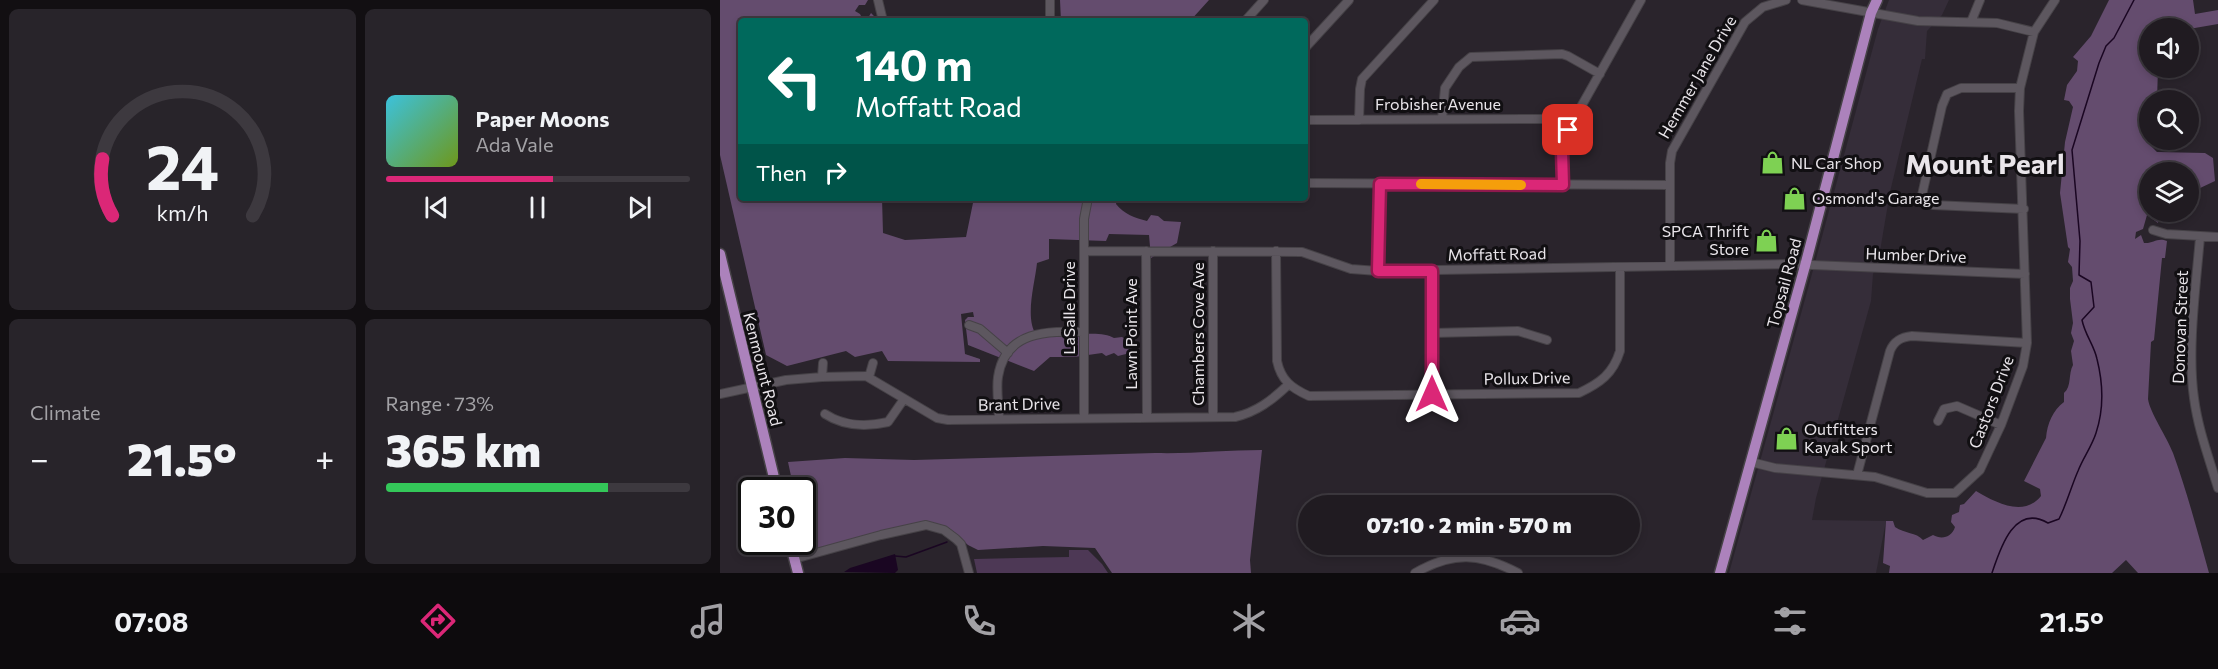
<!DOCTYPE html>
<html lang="en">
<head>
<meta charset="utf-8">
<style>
  :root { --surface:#201b21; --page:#28242a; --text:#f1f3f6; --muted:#a2a1a5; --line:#3d393f; --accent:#db2777 }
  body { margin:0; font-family:Commissioner,sans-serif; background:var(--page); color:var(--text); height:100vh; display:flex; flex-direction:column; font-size:22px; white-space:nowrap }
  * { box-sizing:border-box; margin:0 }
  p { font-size:20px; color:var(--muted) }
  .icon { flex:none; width:33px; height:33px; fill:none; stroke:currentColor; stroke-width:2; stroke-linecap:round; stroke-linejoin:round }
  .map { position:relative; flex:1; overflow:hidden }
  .sheet { display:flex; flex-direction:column; gap:9px; padding:9px; background:#120f12; width:720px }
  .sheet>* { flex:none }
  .hud { position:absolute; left:18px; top:18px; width:570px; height:183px; border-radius:6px; box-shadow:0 3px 9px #0003,0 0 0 2px var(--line); background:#00695c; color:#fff; overflow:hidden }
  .fabs { position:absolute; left:1419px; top:18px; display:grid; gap:12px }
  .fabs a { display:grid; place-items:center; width:60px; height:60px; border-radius:50%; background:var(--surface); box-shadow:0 3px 9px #0003,0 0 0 2px var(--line); font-size:30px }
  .speed { position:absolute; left:18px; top:477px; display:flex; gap:12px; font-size:30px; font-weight:700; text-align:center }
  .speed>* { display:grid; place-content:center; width:78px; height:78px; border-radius:50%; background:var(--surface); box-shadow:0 3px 9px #0003,0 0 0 2px var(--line); line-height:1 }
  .speed .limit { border:3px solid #111; border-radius:9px; background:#fff; color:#111 }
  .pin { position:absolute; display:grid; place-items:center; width:51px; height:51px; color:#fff; margin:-26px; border-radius:12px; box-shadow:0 3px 9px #0006 }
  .me { position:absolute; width:66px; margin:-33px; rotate:0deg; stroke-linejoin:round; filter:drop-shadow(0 0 4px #0008) }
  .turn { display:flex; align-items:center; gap:21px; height:126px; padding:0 18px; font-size:27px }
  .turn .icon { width:78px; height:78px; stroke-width:2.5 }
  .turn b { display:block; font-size:42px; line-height:51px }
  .then { display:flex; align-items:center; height:57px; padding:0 18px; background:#0003; gap:12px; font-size:22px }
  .big { font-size:45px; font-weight:800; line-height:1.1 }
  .sheet .card { flex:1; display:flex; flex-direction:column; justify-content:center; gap:9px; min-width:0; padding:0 21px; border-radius:9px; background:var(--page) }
  .sheet .dial { align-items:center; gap:0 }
  .dial svg { height:156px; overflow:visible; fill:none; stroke:var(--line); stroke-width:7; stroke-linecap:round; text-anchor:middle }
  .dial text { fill:var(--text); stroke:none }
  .song { display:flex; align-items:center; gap:18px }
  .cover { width:72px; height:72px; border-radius:9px; background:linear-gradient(135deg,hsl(190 70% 55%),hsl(80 70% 35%)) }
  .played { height:6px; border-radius:3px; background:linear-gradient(90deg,var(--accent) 55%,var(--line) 55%) }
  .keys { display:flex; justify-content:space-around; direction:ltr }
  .heat { display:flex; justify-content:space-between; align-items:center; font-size:33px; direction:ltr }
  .charge { height:9px; border-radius:4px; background:linear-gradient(90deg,#34c759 73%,var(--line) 0) }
  .sheet .tiles { flex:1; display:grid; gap:9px; grid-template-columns:repeat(2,1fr) }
  .trip { position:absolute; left:578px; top:495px; width:342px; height:60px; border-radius:30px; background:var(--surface); box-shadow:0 3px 9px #0003,0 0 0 2px var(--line); font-weight:800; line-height:60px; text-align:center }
  .tab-bar { display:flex; height:96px; justify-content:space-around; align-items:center; background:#0d0b0d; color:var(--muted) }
  .tab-bar .icon { width:42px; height:42px }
  .tab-bar .active { color:var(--accent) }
  .tab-bar b { font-size:27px; color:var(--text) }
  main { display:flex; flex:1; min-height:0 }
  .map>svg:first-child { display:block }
  .built { fill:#352d39 }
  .green { fill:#4d3855 }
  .forest { fill:#644c6e }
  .water { fill:#1a0622 }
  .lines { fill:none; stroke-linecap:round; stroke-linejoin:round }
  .stream { stroke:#1a0622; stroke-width:1.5 }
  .minor-casing { stroke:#464247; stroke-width:10 }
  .major-casing { stroke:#464247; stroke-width:13 }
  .minor { stroke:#5d575f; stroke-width:8 }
  .major { stroke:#ac82bc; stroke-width:10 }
  .route-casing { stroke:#8e194d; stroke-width:15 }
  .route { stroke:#db2777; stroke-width:10 }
  .slow { stroke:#f59e0b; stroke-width:10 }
  .labels { text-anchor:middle; stroke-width:6; stroke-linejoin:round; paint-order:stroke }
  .street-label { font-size:16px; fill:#e9e5ea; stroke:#110f12 }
  .poi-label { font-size:16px; fill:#e9e5ea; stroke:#110f12; text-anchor:start }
  .town-label { font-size:28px; font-weight:bold; fill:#e9e5ea; stroke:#110f12 }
</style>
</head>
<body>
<main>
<section class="sheet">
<div class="tiles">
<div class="card dial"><svg viewBox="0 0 100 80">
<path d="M14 69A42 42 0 1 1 86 69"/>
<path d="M14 69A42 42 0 0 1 9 40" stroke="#db2777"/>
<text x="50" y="56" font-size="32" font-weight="700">24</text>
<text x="50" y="72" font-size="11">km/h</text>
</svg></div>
<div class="card">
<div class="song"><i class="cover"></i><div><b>Paper Moons</b><p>Ada Vale</p></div></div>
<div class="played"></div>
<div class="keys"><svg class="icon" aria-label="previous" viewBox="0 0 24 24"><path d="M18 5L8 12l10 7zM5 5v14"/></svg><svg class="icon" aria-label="pause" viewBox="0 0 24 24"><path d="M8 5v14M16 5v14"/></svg><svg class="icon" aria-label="next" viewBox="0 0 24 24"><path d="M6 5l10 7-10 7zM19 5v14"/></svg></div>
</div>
<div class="card"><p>Climate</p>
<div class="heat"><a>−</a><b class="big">21.5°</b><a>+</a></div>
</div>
<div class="card"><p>Range · 73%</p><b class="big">365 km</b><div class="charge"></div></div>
</div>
</section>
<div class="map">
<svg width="1498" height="573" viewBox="0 0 1498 573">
  <rect width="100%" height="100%" fill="#2a242c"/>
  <!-- built -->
  <path class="built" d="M 1169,0 L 1229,0 L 1222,15 L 1207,31 L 1205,59 L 1202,59 L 1170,192 L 1158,263 L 1153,274 L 1151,301 L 1096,498 L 1092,520 L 1166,521 L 1156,573 L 1009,573 L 1089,285 L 1158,29 Z"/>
  <!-- green -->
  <path class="green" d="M 349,550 L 368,550 L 382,564 L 388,573 L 257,573 L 254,559 L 349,557 Z"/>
  <!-- forest -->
  <path class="forest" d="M 0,0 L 148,0 L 145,5 L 139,5 L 135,11 L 140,14 L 143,20 L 148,18 L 151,13 L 154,16 L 155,21 L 21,21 L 21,198 L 162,198 L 163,233 L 185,240 L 246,237 L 254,198 L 397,198 L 396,204 C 404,214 415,218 427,221 L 431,215 L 438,216 L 444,221 L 461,222 L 457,243 L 431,258 L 429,235 L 389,234 L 386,241 L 329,239 L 329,259 L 317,263 C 315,283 304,319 317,336 C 339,339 378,328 394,338 L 402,337 L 410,342 L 414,356 L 406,354 L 398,356 L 394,353 L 386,356 L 382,353 L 354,357 L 330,357 L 314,371 L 248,345 L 245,320 L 248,317 L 254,317 L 253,312 L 241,314 L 245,354 L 260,359 L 260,362 L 168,361 L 162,351 L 135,357 L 126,351 L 67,366 L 46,355 L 0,155 Z
    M 340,0 L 489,0 L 470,21 L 341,21 Z
    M 1389,0 L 1473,0 L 1475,14 L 1498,10 L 1498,24 L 1469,29 L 1430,28 L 1430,68 L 1438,68 L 1437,100 L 1430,100 L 1430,140 L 1434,140 L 1432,147 L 1437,152 L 1485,153 L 1493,158 L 1495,181 L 1478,189 L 1472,185 L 1471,179 L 1469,179 L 1468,172 L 1459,172 L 1458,167 L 1453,166 L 1448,172 L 1430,172 L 1430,212 L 1440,212 L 1438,223 L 1427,215 L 1423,229 L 1416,232 L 1415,239 L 1421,235 L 1424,243 C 1433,244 1437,237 1447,241 L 1445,258 L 1442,258 L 1434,340 L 1431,342 L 1428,399 C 1430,413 1447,437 1453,453 C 1467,492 1478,533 1489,573 L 1418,573 L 1406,560 L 1392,573 L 1169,573 L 1170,566 L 1163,563 L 1166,521 L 1173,521 L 1175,527 C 1185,534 1196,532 1203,540 L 1213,535 C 1222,540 1232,537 1235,527 L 1231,522 L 1232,515 L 1239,512 L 1240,505 L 1244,504 L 1256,491 C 1275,502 1303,518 1321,496 L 1320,489 L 1304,481 L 1326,438 C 1327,424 1333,410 1344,402 L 1344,393 C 1352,386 1348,374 1353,365 L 1351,351 L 1354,341 L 1351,333 L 1353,323 L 1350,299 L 1350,288 L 1353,281 L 1352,267 L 1348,262 L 1350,249 L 1348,247 L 1340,193 L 1345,142 L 1353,107 L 1349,101 L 1344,100 L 1347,85 L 1357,71 L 1358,61 L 1353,57 L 1371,36 Z
    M 542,450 L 530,560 L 531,573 L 392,573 L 375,548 L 323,546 L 258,550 L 248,545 L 229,528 L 204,523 L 89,551 L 83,527 L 82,490 L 74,490 L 68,462 L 125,458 L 194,460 L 435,453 C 471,454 506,450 542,450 Z"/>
  <!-- water -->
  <path class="water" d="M 175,554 L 178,570 L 175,573 L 124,572 L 130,568 Z"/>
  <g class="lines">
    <!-- stream -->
    <path class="stream" d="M 175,556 L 186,557 L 227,542
      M 1272,573 C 1280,549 1294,503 1328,523 L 1339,519 C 1347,503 1351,487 1358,471 C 1363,458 1372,446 1376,433 C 1384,409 1383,383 1377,359 C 1374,345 1365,335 1362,320 L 1374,307 L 1371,282 L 1359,275 L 1360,241 L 1352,150 L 1379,63 L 1386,46 L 1394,38 L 1414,0"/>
    <defs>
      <path id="minor" d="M 158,0 L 163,21
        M 330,0 L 330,21
        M 1082,0 L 1198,21 L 1277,23 L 1314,32
        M 525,21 L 544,0
        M 1251,22 L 1260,0
        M 585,48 L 629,0
        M 1300,88 L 1241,88 L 1227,94 L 1222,106 L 1202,195 L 1204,201 L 1213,205 L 1304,209
        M 722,119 L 725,88 L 739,67 L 751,57 L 842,54 L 848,56 L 880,74
        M 585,120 L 824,119 L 848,130
        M 639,120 L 640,89 L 642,79 L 714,0
        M 585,183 L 950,185
        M 843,185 L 842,151 L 848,130 L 921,0
        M 1433,230 L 1446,234 L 1498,237
        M 1480,237 C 1476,286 1467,349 1474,398 C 1478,429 1489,458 1498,488
        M 364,251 L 582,252 L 631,269 L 658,271 L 1069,264 L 1305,274
        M 426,251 L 427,417
        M 493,251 L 493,417
        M 556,251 L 557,361 C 561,380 571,388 589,396 L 859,393 C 880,383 893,374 900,351 L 900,267
        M 950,266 L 950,163 L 952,151 L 1025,22 L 1043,7 L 1066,0
        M 658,271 L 660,184
        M 249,325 L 260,329 L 288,353
        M 712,333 L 798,331 L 827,340
        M 102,377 L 103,363
        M 149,377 L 153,363
        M 0,394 L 66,380 L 102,377 L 146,376 L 217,418 L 228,420 L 515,417 C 537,412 552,400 568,385
        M 712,394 L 712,271
        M 105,414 C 125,427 146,427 168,422 L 184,399
        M 364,418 L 364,219 L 368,198
        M 279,419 C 279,406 276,390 278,377 C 285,330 328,331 364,332
        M 1218,421 L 1224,409 L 1237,406 L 1281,425
        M 1031,462 L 1055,468 L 1155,477 L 1207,493 L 1235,493 L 1260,470 L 1281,425 L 1303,366 L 1307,343 L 1299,111 L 1300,88 L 1314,32 L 1335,0
        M 1137,475 L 1170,351 C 1174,341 1181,337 1192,336 L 1307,343
        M 74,559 L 161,535 L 206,525 L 224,530 L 236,539 L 241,544 L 249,573
        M 695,573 C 733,551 760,553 798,573"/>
      <path id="major" d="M 0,254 L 57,490
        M 70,542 L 78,573
        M 1000,573 L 1085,266 L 1151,13 L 1157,0"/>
    </defs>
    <!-- minor casing -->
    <use href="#minor" class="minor-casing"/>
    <!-- major casing -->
    <use href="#major" class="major-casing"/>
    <!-- minor -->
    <use href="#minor" class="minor"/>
    <!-- major -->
    <use href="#major" class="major"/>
  </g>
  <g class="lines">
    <defs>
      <path id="route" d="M 712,394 L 712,271 L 658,271 L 660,184 L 843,185 L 842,151 L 848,130"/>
    </defs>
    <!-- route casing -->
    <use href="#route" class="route-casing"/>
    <!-- route -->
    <use href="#route" class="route"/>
    <!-- slow -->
    <path class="slow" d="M 701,184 L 801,185"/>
  </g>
  <!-- icons -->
  <defs>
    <symbol id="shop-bare" viewBox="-9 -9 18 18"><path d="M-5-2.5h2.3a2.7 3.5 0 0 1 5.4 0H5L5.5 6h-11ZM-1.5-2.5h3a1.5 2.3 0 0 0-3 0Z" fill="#7ed153" stroke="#110f12" stroke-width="2.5" paint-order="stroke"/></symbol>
  </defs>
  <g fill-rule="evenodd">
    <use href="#shop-bare" x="1036" y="146" width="33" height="33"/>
    <use href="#shop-bare" x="1058" y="182" width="33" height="33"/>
    <use href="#shop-bare" x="1030" y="224" width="33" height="33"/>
    <use href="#shop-bare" x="1050" y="422" width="33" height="33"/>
  </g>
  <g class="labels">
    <!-- street labels -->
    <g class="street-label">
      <text transform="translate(977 77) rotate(-60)" y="6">Hemmer Jane Drive</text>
      <text x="718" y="110">Frobisher Avenue</text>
      <text transform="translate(777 254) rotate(-1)" y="6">Moffatt Road</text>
      <text transform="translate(1196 255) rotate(2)" y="6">Humber Drive</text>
      <text transform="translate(1064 283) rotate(-75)" y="6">Topsail Road</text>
      <text transform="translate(349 308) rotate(-90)" y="6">LaSalle Drive</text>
      <text transform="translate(1460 327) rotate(-88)" y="6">Donovan Street</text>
      <text transform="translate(411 334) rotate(-90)" y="6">Lawn Point Ave</text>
      <text transform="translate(478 334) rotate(-90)" y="6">Chambers Cove Ave</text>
      <text transform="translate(43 369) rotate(76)" y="6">Kenmount Road</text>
      <text transform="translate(807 378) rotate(-1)" y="6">Pollux Drive</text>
      <text transform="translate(1271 402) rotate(-69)" y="6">Castors Drive</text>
      <text transform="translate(299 404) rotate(-1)" y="6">Brant Drive</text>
    </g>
    <!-- poi labels -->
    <g class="poi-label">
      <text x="1071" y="169">NL Car Shop</text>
      <text x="1092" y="204">Osmond's Garage</text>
      <text x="1029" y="237" text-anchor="end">SPCA Thrift<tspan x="1029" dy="18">Store</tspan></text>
      <text x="1084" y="435">Outfitters<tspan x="1084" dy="18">Kayak Sport</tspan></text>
    </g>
    <!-- town labels -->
    <g class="town-label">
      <text x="1265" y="174">Mount Pearl</text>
    </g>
  </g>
</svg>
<div class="fabs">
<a><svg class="icon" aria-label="sound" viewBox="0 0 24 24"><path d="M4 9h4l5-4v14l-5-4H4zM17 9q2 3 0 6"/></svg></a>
<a><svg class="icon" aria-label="search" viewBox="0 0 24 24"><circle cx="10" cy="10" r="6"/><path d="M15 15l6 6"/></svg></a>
<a><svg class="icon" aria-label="layers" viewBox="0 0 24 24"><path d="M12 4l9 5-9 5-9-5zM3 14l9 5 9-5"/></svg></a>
</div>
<div class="speed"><div class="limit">30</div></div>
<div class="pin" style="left:848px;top:130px;background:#d93025"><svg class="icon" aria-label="arrive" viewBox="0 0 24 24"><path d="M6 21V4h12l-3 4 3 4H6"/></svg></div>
<svg class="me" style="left:712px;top:394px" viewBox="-20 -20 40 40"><path d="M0-17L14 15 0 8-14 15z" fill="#db2777" stroke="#fff" stroke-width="4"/></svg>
<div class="trip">07:10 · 2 min · 570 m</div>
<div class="hud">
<div class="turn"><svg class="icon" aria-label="left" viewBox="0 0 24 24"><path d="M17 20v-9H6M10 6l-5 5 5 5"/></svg><div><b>140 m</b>Moffatt Road</div></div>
<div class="then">Then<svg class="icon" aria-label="right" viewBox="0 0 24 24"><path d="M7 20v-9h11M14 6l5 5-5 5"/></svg></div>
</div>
</div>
</main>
<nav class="tab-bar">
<b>07:08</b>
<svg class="icon active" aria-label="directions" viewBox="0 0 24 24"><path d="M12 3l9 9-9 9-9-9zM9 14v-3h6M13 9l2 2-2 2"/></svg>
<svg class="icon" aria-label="music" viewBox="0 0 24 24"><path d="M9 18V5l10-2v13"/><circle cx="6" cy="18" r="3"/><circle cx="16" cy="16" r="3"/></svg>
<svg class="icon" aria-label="phone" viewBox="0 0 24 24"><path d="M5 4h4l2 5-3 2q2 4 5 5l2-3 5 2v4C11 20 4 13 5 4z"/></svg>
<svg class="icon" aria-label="climate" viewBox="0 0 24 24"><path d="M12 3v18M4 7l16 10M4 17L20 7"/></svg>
<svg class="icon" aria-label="car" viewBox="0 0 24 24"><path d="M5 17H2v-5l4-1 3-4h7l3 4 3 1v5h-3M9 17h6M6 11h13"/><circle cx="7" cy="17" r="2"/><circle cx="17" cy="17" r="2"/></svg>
<svg class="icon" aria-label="filters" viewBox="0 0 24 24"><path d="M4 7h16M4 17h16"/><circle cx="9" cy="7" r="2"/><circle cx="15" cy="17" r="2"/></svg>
<b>21.5°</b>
</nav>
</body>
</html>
